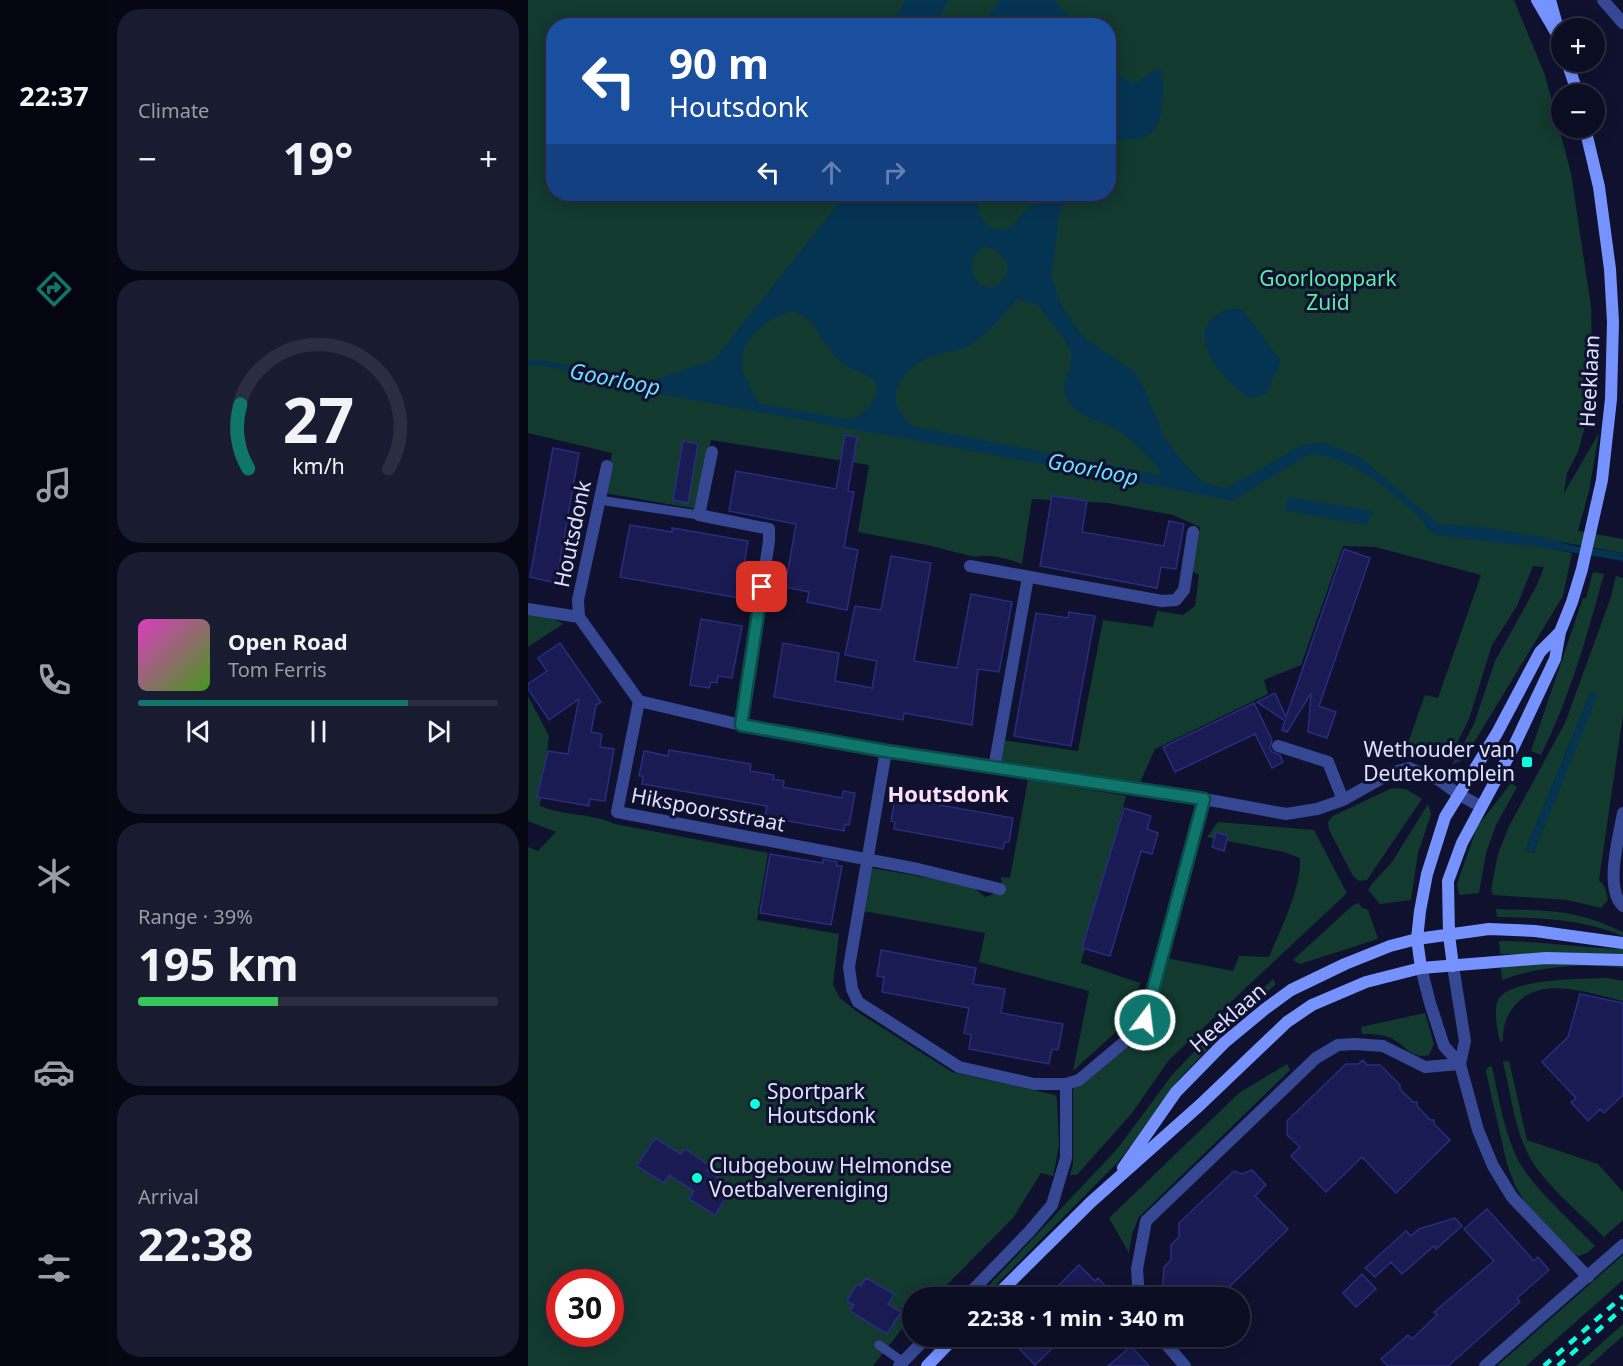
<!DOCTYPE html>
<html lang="en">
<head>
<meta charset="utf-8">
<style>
  :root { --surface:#0b0d23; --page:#191b30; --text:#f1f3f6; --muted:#9a9ca6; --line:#2b2d41; --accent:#0f766e }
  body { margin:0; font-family:"Noto Sans",sans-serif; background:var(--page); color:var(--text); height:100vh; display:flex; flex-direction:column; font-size:22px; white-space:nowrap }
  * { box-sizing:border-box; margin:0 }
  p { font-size:20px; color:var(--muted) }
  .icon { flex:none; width:33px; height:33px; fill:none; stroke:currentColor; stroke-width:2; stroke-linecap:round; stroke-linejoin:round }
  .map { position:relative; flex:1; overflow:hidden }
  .details { display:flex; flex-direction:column; gap:9px; padding:9px; background:#060713; width:420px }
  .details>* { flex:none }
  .hud { position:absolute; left:18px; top:18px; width:570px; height:183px; border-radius:24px; box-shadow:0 3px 15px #0003,0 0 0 2px var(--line); background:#1a4fa0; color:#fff; overflow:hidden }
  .fabs { position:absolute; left:1023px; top:18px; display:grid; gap:12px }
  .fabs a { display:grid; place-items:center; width:54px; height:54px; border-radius:50%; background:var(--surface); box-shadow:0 3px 15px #0003,0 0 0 2px var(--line); font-size:30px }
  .speed { position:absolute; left:18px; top:1269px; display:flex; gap:12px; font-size:30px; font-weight:700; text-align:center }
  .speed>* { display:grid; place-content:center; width:78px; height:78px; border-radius:50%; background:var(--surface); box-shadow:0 3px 15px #0003,0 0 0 2px var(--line); line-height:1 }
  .speed .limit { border:9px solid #d22; background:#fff; color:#111 }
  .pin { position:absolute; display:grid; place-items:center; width:51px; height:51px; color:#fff; margin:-26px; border-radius:12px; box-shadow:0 3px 9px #0006 }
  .me { position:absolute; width:66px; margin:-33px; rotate:15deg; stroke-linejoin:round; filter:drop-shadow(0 0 4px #0008) }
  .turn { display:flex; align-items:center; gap:21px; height:126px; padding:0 24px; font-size:27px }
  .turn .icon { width:78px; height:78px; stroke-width:2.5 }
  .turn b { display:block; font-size:42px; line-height:51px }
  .lanes { display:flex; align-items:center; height:57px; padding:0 24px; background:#0003; justify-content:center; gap:30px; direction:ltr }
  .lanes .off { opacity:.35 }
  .big { font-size:45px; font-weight:700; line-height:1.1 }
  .details .tile { flex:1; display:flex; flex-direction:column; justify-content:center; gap:9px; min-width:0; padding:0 21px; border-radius:24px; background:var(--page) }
  .details .dial { align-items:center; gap:0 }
  .dial svg { height:156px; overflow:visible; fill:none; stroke:var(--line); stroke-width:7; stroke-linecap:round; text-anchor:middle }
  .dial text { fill:var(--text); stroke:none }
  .song { display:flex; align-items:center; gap:18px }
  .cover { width:72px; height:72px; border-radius:9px; background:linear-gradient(135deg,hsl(310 70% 55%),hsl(100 70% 35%)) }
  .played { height:6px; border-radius:3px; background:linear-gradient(90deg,var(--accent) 75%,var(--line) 75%) }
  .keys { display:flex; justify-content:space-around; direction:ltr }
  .heat { display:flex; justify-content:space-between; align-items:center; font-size:33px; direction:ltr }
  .charge { height:9px; border-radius:4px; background:linear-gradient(90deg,#34c759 39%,var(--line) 0) }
  .trip { position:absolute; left:374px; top:1287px; width:348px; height:60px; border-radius:30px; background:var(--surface); box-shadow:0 3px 15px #0003,0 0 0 2px var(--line); font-weight:700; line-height:60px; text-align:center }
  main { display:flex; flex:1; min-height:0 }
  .tabs { display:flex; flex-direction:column; width:108px; justify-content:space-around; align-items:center; background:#04050e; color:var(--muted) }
  .tabs .icon { width:42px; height:42px }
  .tabs .active { color:var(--accent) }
  .tabs b { font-size:27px; color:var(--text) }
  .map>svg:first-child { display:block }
  .green { fill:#123a2f; fill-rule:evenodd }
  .water { fill:#053452; fill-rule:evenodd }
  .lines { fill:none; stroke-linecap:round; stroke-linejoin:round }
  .stream { stroke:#053452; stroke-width:5 }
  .building { fill:#191b52; stroke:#292c81; stroke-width:1.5 }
  .service { stroke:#364893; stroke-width:9 }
  .minor { stroke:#364893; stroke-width:12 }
  .secondary { stroke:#7592ff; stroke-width:12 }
  .rail { stroke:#0affde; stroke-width:4.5; stroke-dasharray:9 8; stroke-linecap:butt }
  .route-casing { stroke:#0a4d48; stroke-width:15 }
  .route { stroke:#0f766e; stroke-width:10 }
  .poi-dot { fill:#0affde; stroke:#0f112f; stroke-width:2 }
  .labels { text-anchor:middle; stroke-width:6; stroke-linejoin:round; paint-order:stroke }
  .park-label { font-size:21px; fill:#5ceda6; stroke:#0f112f }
  .street-label { font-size:21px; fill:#dee2ff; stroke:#0f112f }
  .poi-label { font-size:21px; fill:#dee2ff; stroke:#0f112f; text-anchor:start }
  .water-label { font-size:22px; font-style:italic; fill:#6cdeff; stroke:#0f112f }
  .neighbourhood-label { font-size:22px; font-weight:bold; fill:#ffe0fb; stroke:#0f112f }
</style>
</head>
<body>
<main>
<nav class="tabs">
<b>22:37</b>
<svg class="icon active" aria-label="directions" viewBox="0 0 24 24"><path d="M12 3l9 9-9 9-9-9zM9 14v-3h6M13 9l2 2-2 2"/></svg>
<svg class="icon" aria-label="music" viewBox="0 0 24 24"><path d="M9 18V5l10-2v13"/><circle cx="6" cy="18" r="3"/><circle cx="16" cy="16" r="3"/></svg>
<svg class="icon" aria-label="phone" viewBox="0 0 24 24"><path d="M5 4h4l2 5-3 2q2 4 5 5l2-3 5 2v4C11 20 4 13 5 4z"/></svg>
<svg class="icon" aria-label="climate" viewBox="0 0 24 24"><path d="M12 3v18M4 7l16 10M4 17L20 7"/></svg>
<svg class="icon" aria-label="car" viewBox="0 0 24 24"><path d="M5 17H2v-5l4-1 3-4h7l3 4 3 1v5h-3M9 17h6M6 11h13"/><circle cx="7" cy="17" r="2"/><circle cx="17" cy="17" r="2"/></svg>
<svg class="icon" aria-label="filters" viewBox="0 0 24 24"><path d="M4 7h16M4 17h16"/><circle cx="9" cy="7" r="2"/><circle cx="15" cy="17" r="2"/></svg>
</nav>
<section class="details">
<div class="tile"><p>Climate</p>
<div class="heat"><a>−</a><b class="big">19°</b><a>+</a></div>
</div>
<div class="tile dial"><svg viewBox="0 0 100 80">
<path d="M14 69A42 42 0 1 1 86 69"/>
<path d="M14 69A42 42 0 0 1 10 36" stroke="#0f766e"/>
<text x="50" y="56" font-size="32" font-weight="700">27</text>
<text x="50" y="72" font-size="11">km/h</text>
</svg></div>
<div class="tile">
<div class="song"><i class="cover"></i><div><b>Open Road</b><p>Tom Ferris</p></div></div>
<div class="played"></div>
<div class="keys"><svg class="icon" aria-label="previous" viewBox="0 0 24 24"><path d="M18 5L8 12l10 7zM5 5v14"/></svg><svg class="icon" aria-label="pause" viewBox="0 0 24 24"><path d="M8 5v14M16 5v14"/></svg><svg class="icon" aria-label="next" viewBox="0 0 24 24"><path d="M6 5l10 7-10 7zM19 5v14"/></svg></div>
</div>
<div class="tile"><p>Range · 39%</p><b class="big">195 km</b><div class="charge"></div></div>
<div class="tile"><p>Arrival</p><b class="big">22:38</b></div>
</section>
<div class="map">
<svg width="1095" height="1366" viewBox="0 0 1095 1366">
  <rect width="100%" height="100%" fill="#0f112f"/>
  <!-- green -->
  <path class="green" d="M 0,0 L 986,0 L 1017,75 L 1043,173 L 1063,307 L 1064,349 L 1060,415 L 1050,452 L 1039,473 L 1036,493 L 1071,433 L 1061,491 L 1050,531 L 1095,539 L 1095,553 L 1027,541 L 1025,549 L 1044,553 L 1035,596 L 936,759 L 924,765 L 946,724 L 967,661 L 1009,585 L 1016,567 L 1005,566 L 989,606 L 964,645 L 941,719 L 928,745 L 875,757 L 897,695 L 910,698 L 953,575 L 847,547 L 815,546 L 773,665 L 736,680 L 740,694 L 627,749 L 611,785 L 470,760 L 474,740 L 550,751 L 575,620 L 625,627 L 629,611 L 655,615 L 667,606 L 671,575 L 664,571 L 672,527 L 645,515 L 580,503 L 504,499 L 494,564 C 480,559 462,553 447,557 L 399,545 L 330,532 L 341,465 L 183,440 L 169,509 L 76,493 L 84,453 L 0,433 ZM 26,26 L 580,26 L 580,194 L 26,194 Z
    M 1065,572 L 1076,574 C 1059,636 1042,697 1013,755 L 1003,751 L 1055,598 L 1058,598 Z
    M 1088,576 L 1095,578 L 1095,715 L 1071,880 L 1077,887 L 1080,900 L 1073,908 L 1039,900 L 965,895 L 963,890 L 970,854 L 981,826 L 1037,723 L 1083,597 ZM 1063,692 L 1069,695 L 1005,853 L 998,850 Z
    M 0,613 L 26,619 L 35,624 L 0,647 Z
    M 0,696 L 21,736 L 12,806 C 36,816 63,813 87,824 L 240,853 L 229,920 L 311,934 L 305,985 L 312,998 L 328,1011 L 424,1072 L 527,1095 L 529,1098 L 531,1146 L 525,1176 L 513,1173 L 485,1218 L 407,1297 L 384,1298 L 384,1316 L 345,1366 L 0,1366 L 0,847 L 10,851 L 28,832 L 0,821 ZM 32,1282 L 82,1282 L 82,1334 L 32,1334 Z
    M 500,779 L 598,796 L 553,963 L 612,983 L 605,1011 L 600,1021 L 545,1071 L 561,991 L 451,962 L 457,933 L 335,911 L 343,868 L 438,884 L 444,886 L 457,897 L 471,892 L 474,886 L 473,877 L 482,878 Z
    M 983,783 L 989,787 L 968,825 L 958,853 L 951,893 L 931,895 L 929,884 L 949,827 Z
    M 864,788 L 878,789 L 894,799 L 839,880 L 831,881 L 825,876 L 801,830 L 800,822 L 805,816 Z
    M 900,804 L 903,814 L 890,853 L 883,900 L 852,904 L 840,890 L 843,885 L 864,862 Z
    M 690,822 L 786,830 L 819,893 L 641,1060 L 604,1113 L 549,1175 L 542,1175 L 545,1164 L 545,1089 L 608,1036 L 633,957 L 705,971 L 711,956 L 741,957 C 752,931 774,886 772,858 L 756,852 L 679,837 Z
    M 831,903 L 833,907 L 840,910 L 850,939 L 772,964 L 765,960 L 825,905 Z
    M 968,909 C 998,910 1030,909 1059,918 C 1071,921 1083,927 1095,932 L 1095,936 C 1055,919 1012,918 969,917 Z
    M 971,941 C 1013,941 1053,948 1095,949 L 1095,955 L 972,954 Z
    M 1007,962 L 1095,964 L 1095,968 C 1055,963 1011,966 974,980 L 973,968 Z
    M 1079,978 L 1095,981 L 1095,1001 C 1063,994 1016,975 989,1003 C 978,1015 975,1026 975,1041 L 972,1042 C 970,1032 965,1010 970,1000 C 980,978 1057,979 1079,978 Z
    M 745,979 L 748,984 L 694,1034 L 650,1080 L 592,1160 L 456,1297 L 449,1298 L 590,1148 L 644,1075 L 663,1055 Z
    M 897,1013 L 906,1044 L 901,1055 C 884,1060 877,1045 863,1038 C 854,1034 843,1034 834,1034 L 833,1027 Z
    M 981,1061 L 999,1140 L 1070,1164 L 1095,1192 L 1095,1220 L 1076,1237 C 1053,1214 1016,1184 1001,1156 C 986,1128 983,1093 975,1062 Z
    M 759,1064 L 762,1070 L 611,1217 L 604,1234 L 601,1253 L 581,1218 L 711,1093 Z
    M 962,1066 L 964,1067 C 971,1098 976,1132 990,1160 C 1005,1188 1044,1222 1067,1246 L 1059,1253 L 1050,1256 L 1037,1247 L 999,1205 L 988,1188 L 979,1164 L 958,1072 L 959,1068 Z
    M 1095,1255 L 1095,1280 L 998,1366 L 969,1366 Z
    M 1095,1324 L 1095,1336 L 1061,1366 L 1048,1366 Z"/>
  <!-- water -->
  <path class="water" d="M 377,0 L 421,0 L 411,16 L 411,25 L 355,25 L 372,12 Z
    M 471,0 L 526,0 L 549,25 L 456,25 Z
    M 581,61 L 593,77 L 605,83 C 617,81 623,67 634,70 C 637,89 637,134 614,138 C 602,141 591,138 581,143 L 581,108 L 588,99 L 585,89 L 581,90 Z
    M 318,194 L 454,194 C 450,201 449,207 452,215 C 456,225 468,233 478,229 C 485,227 490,218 495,213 C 507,201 524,194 540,194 L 532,212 L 524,270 L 524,278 L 533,304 L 550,330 L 562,342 L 607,372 L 616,388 L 637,439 L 656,463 L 676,483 L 698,488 L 773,446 L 795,442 L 833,458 L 911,524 L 955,527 L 1013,537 L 1047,546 L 1095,553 L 1095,561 L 1025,549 L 906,535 C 900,530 896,523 891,517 C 868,494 813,450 780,455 L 704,501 L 569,474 L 133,394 L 118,383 L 186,360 ZM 457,246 C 483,253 488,277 463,288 L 452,285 C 441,272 440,254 457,246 ZM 490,299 L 496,302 L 509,304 C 518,317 540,339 543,353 C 546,371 526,386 544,406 C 554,417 571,421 584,427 C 598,434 609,446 620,457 C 626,463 631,466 632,475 L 384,426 C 379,421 373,415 370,408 C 360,386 382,366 400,358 C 414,352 431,352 444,344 C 462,334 474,313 490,299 ZM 263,312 C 285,312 294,344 308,358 C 318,368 334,372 346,379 C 355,398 339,411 324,420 L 232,404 C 217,378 202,358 227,333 C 239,321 247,316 263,312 Z
    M 699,309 L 714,309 L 753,361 L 738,394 L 721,398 C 701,384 657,342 686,316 C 690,313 695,311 699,309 Z
    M 760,497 L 845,511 L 839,525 L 757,511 Z
    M 1063,692 L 1070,695 L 1005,853 L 998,850 Z"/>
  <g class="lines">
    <!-- stream -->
    <path class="stream" d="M 0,363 L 9,362 L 122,384"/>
  </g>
  <!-- building -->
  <path class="building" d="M 317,435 L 329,437 L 320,491 L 326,492 L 316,547 L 330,550 L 319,610 L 279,602 L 281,592 L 257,587 L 268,524 L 201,511 L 208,471 L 308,489 Z
    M 155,441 L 170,444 L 160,503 L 145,500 Z
    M 25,448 L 51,453 L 28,583 L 2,577 Z
    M 524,496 L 559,501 L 554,532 L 636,546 L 641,521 L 656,524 L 648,569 L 633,567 L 629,588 L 512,566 Z
    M 102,525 L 144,532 L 144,528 L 220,541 L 210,598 L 92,577 Z
    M 816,549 L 842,558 L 791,706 L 808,712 L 799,738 L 780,732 L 783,693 L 759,732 L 754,730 L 757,721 L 729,702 L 747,693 L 758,717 Z
    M 363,556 L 403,563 L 386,661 L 429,668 L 443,594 L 484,602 L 471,672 L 450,669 L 444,725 L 376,713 L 375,720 L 246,697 L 255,643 L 311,653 L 307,681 L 344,688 L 349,661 L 317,655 L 327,606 L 353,610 Z
    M 541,612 L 567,616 L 543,746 L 486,736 L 508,613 L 540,618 Z
    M 173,619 L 214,626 L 204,678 L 190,676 L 189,683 L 183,682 L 181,688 L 162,685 Z
    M 32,643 L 73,702 L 68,705 L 63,732 L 74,734 L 72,747 L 86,749 L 77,801 L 62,799 L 61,806 L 9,797 L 20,751 L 40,754 L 51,699 L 21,720 L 0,689 L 0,684 L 19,671 L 10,658 Z
    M 726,703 L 744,740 L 742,748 L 744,752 L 752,755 L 755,762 L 744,768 L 727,734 L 647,772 L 635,747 Z
    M 141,750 L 223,764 L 222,771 L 246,775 L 245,779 L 256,781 L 255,787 L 314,798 L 315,791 L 327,793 L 321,825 L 317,824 L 316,831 L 237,817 L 239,806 L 114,784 L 115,776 L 111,776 L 116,751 L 140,756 Z
    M 367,797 L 485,818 L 481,842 L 477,842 L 475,849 L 366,829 L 367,822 L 363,821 Z
    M 596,808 L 623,816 L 619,829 L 630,833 L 624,854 L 613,851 L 582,956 L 554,948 Z
    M 688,832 L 700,836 L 696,851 L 684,847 Z
    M 242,854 L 295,863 L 295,859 L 309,862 L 308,866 L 314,866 L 303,925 L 232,913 Z
    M 353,950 L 448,968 L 445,984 L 477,989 L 473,1013 L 535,1024 L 530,1050 L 524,1049 L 521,1064 L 441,1049 L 443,1035 L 436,1033 L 441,1008 L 354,992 L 356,977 L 349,976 Z
    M 1052,994 L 1095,1003 L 1095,1095 L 1076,1113 L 1072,1109 L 1060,1121 L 1043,1102 L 1048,1098 L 1014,1062 L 1040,1037 Z
    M 835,1060 L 839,1065 L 852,1065 L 872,1085 L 872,1089 L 885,1102 L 889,1102 L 889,1106 L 902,1120 L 906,1120 L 906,1124 L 922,1140 L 868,1193 L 834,1157 L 798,1192 L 763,1156 L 772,1147 L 759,1135 L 759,1121 L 818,1064 L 830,1064 Z
    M 127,1138 L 153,1154 L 157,1149 L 182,1166 L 179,1171 L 205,1187 L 187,1215 L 161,1199 L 166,1191 L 141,1175 L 136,1183 L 109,1166 Z
    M 724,1170 L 738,1185 L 727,1196 L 760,1229 L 690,1298 L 634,1298 L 636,1267 L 643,1260 L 643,1245 L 651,1237 L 651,1223 L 706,1171 L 714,1174 Z
    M 959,1209 L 1006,1261 L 1010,1257 L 1021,1270 L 989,1298 L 992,1302 L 920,1366 L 860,1366 L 853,1359 L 880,1335 L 884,1339 L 909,1315 L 906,1312 L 966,1261 L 936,1229 Z
    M 927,1218 L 934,1226 L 908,1249 L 906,1246 L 874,1274 L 863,1262 L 847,1277 L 837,1268 L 878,1231 L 883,1236 L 891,1229 Z
    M 551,1265 L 567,1281 L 570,1278 L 589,1298 L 518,1298 Z
    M 834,1274 L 848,1289 L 828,1307 L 815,1293 Z
    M 338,1278 L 366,1294 L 360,1304 L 373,1312 L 359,1334 L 322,1311 L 326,1305 L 319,1301 L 329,1284 L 333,1286 Z
    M 479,1336 L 537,1336 L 507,1365 Z
    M 603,1346 L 621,1366 L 580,1366 L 594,1354 Z"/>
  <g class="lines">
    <!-- service -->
    <path class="service" d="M 71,500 L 171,515
      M 351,1345 L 375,1362"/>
    <!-- minor -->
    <path class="minor" d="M 1075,0 L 1095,23
      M 184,452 L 171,515 L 241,529 L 241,541 L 213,725
      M 79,466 L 50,600 L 51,617 L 111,701 L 213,725 L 358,751 L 676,799 L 758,814 L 789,809 L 815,800 L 863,773 L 881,768 L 911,780 L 930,794 L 952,806
      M 442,566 L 634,601 L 648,600 L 656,590 L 665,532
      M 0,609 L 51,617
      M 111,701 L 89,812 L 390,869 L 472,889
      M 750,746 L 800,762 L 815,800
      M 358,751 L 321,967 L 324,989 L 330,1002 L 431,1067 L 506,1084 L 538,1084 L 551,1080 L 608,1032 L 617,1020 L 676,799
      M 466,768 L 500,577
      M 1095,813 C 1091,836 1076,889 1095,906
      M 925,966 L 937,1041 L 932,1064 L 950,1130 L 965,1166 L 984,1197 L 1060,1277
      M 893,968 L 902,1003 L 916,1046 L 932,1064
      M 437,1298 L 501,1232 L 524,1205 L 538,1158 L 538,1084
      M 611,1298 L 609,1269 L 618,1221 L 788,1058 L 810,1045 L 827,1044 L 855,1046 L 897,1067 L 932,1064
      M 631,1336 L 657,1366
      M 371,1366 L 400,1336
      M 957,1366 L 1095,1245"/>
    <!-- secondary -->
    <path class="secondary" d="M 1009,0 L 1033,41
      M 1022,0 L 1029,25
      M 1039,62 L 1050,94
      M 925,966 L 921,935 L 920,881 L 934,843 L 984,750 L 1027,659 L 1032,632 L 1044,602 L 1054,569 L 1074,480 L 1083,399 L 1085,322 L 1082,269 L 1071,187 L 1057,128
      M 893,968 L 889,939 L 892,911 L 899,874 L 917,817 L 969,733 L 1012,652 L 1032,632
      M 595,1168 L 648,1092 L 696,1043 L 737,1009 L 763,990 L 817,964 L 862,946 L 889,939 L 961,929 L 1007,931 L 1095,943
      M 466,1298 L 563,1202 L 672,1105 L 759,1022 L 784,1005 L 838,982 L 893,968 L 1018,958 L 1095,960
      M 399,1366 L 428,1336"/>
    <!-- rail -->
    <path class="rail" d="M 1016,1366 L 1095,1296
      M 1030,1366 L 1095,1308"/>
  </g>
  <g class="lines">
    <defs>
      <path id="route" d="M 234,587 L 213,725 L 358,751 L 676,799 L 617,1020"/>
    </defs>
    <!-- route casing -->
    <use href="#route" class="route-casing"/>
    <!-- route -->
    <use href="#route" class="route"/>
  </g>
  <!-- markers -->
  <g class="poi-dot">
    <rect x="993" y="756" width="12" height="12" rx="3"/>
    <circle cx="227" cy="1104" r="6"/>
    <circle cx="169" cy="1178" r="6"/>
  </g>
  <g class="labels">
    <!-- park labels -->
    <g class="park-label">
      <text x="800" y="286">Goorlooppark<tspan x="800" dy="24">Zuid</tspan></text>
    </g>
    <!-- street labels -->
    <g class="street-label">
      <text transform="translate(1062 381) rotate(-87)" y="7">Heeklaan</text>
      <text transform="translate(45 534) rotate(-78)" y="7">Houtsdonk</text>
      <text transform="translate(180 810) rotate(11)" y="7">Hikspoorsstraat</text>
      <text transform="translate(700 1018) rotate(-41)" y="7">Heeklaan</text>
    </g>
    <!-- poi labels -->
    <g class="poi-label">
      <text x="987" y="757" text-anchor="end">Wethouder van<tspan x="987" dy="24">Deutekomplein</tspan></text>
      <text x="239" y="1099">Sportpark<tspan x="239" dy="24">Houtsdonk</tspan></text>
      <text x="181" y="1173">Clubgebouw Helmondse<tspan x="181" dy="24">Voetbalvereniging</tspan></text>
    </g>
    <!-- water labels -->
    <g class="water-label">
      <text transform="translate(87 379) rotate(11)" y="8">Goorloop</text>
      <text transform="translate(565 469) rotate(11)" y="8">Goorloop</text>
    </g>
    <!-- neighbourhood labels -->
    <g class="neighbourhood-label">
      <text x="420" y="802">Houtsdonk</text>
    </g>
  </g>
</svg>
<div class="fabs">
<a>+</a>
<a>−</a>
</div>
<div class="speed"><div class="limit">30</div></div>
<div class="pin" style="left:234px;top:587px;background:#d93025"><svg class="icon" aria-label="arrive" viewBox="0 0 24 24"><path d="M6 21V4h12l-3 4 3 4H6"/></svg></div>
<svg class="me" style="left:617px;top:1020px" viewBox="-20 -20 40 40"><circle r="17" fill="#0f766e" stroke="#fff" stroke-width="3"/><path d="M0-11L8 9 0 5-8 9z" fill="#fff"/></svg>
<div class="trip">22:38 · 1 min · 340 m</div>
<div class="hud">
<div class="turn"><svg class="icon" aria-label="left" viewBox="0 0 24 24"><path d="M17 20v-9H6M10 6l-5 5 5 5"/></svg><div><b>90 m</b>Houtsdonk</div></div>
<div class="lanes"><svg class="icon" aria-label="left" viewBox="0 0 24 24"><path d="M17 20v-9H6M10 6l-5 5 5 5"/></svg><svg class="icon off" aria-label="ahead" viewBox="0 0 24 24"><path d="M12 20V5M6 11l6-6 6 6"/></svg><svg class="icon off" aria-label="right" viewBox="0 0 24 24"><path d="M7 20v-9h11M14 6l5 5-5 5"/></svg></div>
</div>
</div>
</main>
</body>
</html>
